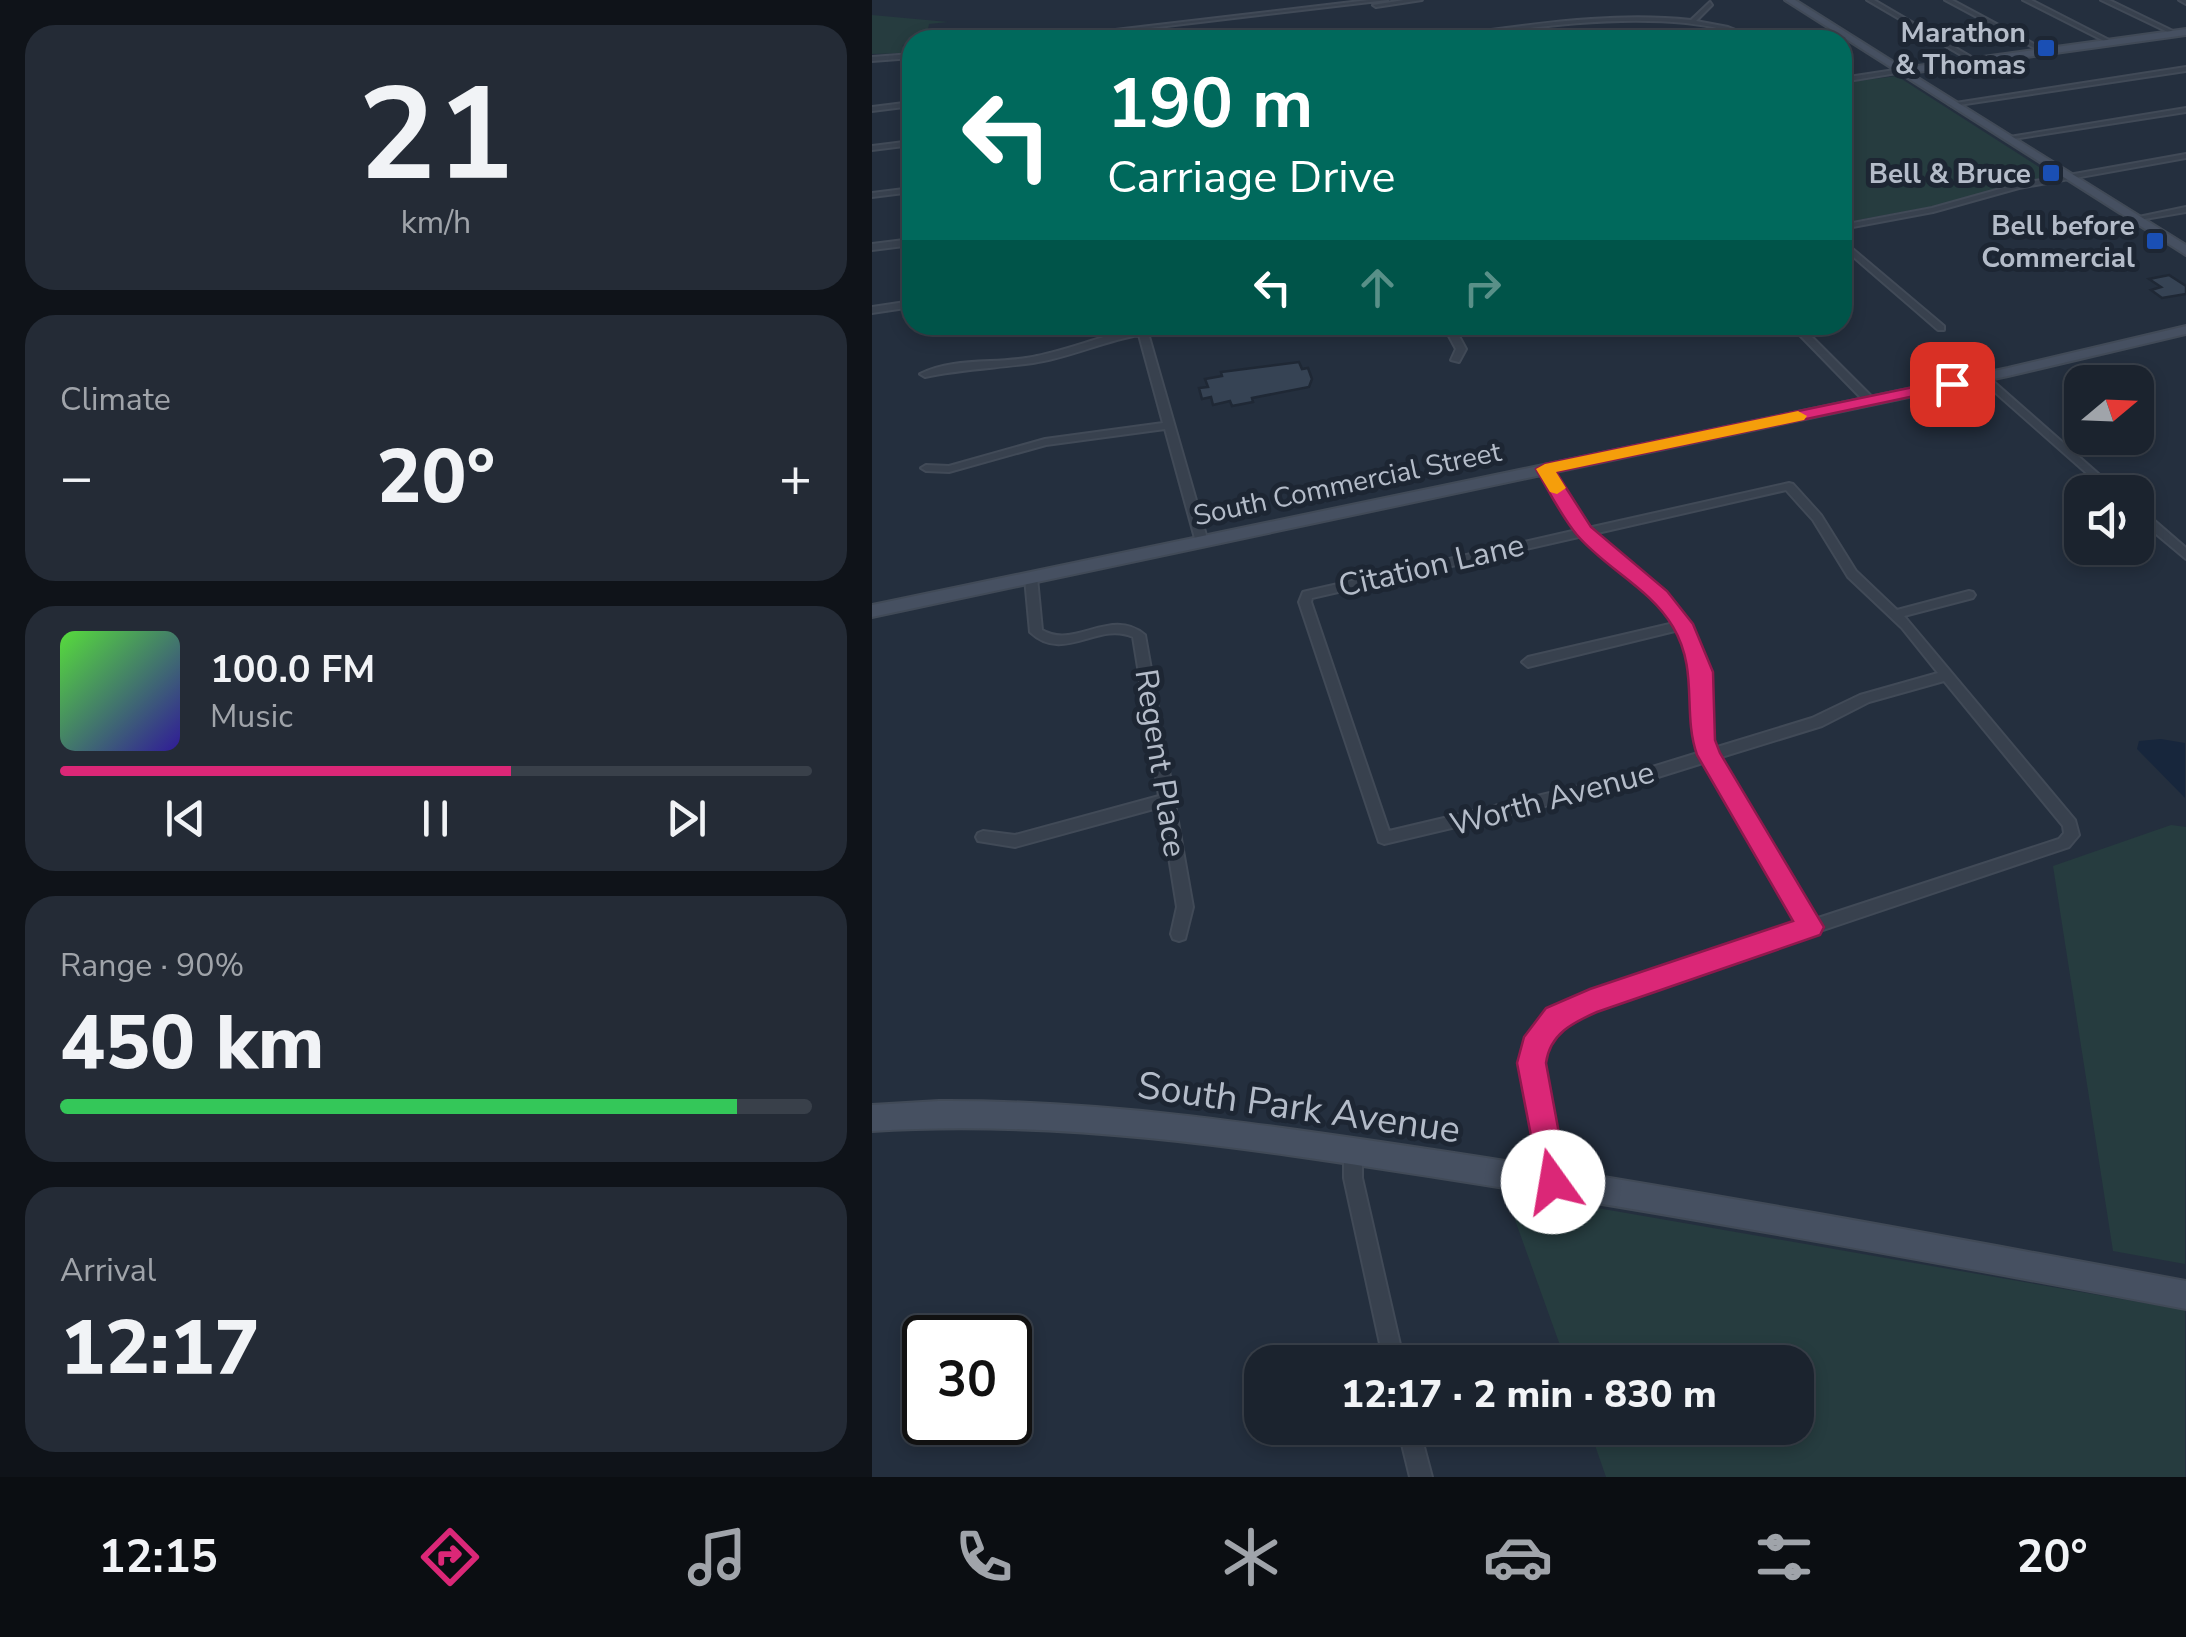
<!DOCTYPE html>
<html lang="en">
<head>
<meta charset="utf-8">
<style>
  :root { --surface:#1b232e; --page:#242b36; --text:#f1f3f6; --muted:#a0a4aa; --line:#39404a; --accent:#db2777 }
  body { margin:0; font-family:"Nunito Sans",sans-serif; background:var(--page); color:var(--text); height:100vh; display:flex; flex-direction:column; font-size:38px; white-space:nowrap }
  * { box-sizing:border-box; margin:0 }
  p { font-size:32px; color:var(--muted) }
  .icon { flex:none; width:55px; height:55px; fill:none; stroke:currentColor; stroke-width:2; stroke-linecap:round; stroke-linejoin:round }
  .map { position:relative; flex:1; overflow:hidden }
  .panel { display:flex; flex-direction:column; gap:25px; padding:25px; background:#0f1319; width:872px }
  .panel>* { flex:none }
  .guide { position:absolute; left:30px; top:30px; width:950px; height:305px; border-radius:30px; box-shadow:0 5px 15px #0003,0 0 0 2px var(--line); background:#00695c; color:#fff; overflow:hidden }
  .needle { width:65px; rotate:71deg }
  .controls { position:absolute; left:1192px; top:365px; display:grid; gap:20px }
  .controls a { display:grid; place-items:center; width:90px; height:90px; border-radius:20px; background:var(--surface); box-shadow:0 5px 15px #0003,0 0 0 2px var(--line); font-size:50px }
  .speed { position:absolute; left:30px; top:1315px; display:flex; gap:20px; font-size:50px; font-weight:700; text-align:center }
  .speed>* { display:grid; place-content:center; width:130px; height:130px; border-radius:50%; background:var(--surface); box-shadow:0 5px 15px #0003,0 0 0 2px var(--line); line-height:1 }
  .speed .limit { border:5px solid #111; border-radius:15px; background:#fff; color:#111 }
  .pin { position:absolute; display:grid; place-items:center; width:85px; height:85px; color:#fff; margin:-42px; border-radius:20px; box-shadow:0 5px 15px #0006 }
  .me { position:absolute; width:110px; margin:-55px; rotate:347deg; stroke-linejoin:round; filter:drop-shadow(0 0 8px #0008) }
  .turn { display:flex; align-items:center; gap:35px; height:210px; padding:0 40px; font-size:45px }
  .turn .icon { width:130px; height:130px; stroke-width:2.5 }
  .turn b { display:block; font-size:70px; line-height:85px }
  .lanes { display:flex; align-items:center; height:95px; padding:0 40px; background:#0003; justify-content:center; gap:50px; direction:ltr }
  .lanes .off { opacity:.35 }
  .big { font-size:75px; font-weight:800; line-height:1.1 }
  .panel .tile { flex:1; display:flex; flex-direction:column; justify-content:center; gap:15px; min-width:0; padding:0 35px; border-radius:30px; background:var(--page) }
  .panel .dial { align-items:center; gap:0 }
  .dial b { font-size:130px; line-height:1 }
  .song { display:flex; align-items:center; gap:30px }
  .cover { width:120px; height:120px; border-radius:15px; background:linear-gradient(135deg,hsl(110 70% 55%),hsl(250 70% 35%)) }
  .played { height:10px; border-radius:5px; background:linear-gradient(90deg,var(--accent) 60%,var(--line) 60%) }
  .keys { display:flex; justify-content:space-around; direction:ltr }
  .heat { display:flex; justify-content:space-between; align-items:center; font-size:55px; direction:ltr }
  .charge { height:15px; border-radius:8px; background:linear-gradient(90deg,#34c759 90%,var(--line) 0) }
  .trip { position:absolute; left:372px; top:1345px; width:570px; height:100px; border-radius:30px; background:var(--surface); box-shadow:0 5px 15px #0003,0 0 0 2px var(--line); font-weight:800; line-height:100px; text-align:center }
  .tabs { display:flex; height:160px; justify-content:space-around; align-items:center; background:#0b0e12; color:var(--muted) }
  .tabs .icon { width:70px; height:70px }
  .tabs .active { color:var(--accent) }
  .tabs b { font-size:45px; color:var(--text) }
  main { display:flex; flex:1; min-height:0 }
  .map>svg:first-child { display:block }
  .green { fill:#263c3f }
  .water { fill:#17263c }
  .building { fill:#364354; stroke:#1f2835; stroke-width:2.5 }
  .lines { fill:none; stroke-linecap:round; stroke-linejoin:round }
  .street-casing { stroke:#414a57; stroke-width:4 }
  .secondary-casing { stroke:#414a57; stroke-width:4 }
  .street { fill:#38414e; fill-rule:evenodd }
  .secondary { fill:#465061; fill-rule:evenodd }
  .route { fill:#db2777; stroke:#8e194d; stroke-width:2.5 }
  .slow { fill:#f59e0b }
  .transit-dot { fill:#1a4fb4; stroke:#1d2633; stroke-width:4 }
  .labels { text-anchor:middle; stroke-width:10; stroke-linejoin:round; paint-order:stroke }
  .far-poi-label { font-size:28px; font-weight:bold; fill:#b4bcc9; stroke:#1d2633; text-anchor:end }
  .far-street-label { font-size:28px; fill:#b4bcc9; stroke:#1d2633 }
  .street-label { font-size:32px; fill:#b4bcc9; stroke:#1d2633 }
  .near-street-label { font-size:38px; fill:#b4bcc9; stroke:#1d2633 }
</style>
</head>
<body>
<main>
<section class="panel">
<div class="tile dial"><b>21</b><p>km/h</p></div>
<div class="tile"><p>Climate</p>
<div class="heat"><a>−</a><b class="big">20°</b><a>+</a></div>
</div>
<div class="tile">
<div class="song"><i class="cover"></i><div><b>100.0 FM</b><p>Music</p></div></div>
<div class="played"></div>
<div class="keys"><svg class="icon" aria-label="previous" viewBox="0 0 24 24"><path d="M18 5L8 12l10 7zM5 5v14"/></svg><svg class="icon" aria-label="pause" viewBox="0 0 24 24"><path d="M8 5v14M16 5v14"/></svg><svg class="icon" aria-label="next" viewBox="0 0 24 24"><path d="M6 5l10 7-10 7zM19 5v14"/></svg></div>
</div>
<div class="tile"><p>Range · 90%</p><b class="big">450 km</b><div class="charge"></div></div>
<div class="tile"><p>Arrival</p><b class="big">12:17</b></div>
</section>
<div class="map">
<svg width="1314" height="1477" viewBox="0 0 1314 1477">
  <rect width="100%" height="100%" fill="#242f3e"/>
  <!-- green -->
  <path class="green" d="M 0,15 L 76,22 L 57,24 L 54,40 L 40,40 L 30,46 L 40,48 L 40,53 L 0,54 Z
    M 1025,76 L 1178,174 L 1180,175 L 1057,207 L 970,223 L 970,83 Z
    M 1299,825 L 1314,827 L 1313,1264 L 1241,1251 L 1181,866 Z
    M 633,1192 L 1313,1310 L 1313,1477 L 734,1477 L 717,1428 L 925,1428 L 925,1362 L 694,1362 Z"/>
  <!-- water -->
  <path class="water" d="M 1289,739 L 1313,743 L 1313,798 L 1265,749 L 1267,741 Z"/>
  <!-- building -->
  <path class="building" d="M 1297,275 L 1314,286 L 1314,294 L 1290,298 L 1279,290 L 1289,287 L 1277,279 Z
    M 427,362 L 430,369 L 436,368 L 440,379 L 437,387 L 380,398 L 381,402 L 360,406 L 358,401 L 341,405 L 339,397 L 330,399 L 327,388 L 336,387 L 333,379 L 350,376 L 349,372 Z"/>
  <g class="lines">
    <defs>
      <path id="street" d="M 497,0 L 515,0 L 177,40 L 158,40 Z
        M 532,0 L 550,0 L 504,7 L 501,5 Z
        M 995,0 L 1002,0 L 1106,61 L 1101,62 Z
        M 1073,0 L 1080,0 L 1175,51 L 1170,52 Z
        M 1151,0 L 1159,0 L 1241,42 L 1236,43 Z
        M 1229,0 L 1237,0 L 1305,33 L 1300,34 Z
        M 1307,0 L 1314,0 L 1314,4 Z
        M 838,2 L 840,5 L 824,21 L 856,27 L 889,40 C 876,40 865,33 852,30 C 840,26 827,25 814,23 C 733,15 649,29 568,40 L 551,40 C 571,33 597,32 619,30 C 685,21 753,13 819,20 Z
        M 40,54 L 40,58 L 0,61 L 0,57 Z
        M 1314,67 L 1314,71 L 1080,106 L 1077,104 Z
        M 1029,69 L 1031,72 L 970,82 L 970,78 Z
        M 40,102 L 40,106 L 0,111 L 0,107 Z
        M 1314,108 L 1314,112 L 1135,140 L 1131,138 Z
        M 40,141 L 40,145 L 0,150 L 0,146 Z
        M 1314,154 L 1314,158 L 1147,188 L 1061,212 L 970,229 L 970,225 L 1060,208 L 1146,184 Z
        M 40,188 L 40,192 L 0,197 L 0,193 Z
        M 1314,207 L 1314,212 L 1261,221 L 1257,219 Z
        M 40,239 L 40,245 L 0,250 L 0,244 Z
        M 970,240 L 1072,326 L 1072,330 L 1066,330 L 970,247 Z
        M 40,301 L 40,307 L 0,313 L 0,307 Z
        M 265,325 L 273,325 L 274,328 L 310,325 L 276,333 L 336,542 L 334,545 L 326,545 L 324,542 L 293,429 L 174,445 L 77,472 L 54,471 L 49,468 L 54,465 L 77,466 L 173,439 L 291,423 L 267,335 C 231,341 197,358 161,363 C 125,368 89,369 53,377 L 48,374 C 83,356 127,365 165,356 C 199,349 231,335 265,329 Z
        M 571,325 L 581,325 L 594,349 L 587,362 L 579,360 L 584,349 Z
        M 918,325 L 928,325 L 1002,399 L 1002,403 L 994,403 Z
        M 1111,374 L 1114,375 L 1247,492 L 1236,492 L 1108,379 L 1108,375 Z
        M 673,466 L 677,467 L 716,528 L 917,483 L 921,484 L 949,515 L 984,571 L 1025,610 L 1097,591 L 1101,592 L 1103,595 L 1101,598 L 1032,616 L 1203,820 L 1207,835 L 1197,847 L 720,1008 C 693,1019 675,1034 668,1063 L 690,1182 L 688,1189 L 681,1191 L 674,1189 L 672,1182 L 650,1063 L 660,1035 L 673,1018 L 691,1005 L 718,993 L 929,924 L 834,762 L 754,787 L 512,844 L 507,842 L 427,602 L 431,592 L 435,591 L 705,530 L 668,469 ZM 914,490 L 941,520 L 976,577 L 1030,628 L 1066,673 L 988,695 L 940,718 L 842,748 C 834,720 839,691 833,662 C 820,602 761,575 721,534 ZM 711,536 C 739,568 776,589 802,623 L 656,657 L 650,662 L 656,667 L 807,630 C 829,668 819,711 829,752 L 754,775 L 517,831 L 439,602 L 440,598 ZM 1072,681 L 1191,826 L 1192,833 L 1187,839 L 943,919 L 846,758 L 950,726 L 997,702 Z
        M 1265,508 L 1269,509 L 1314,548 L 1314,559 L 1265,518 Z
        M 159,574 L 165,578 L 170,630 C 203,650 239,606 273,635 L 321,907 L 313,939 L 307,941 L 301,939 L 299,934 L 305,907 L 289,807 L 143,847 L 106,841 L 104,837 L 106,833 L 111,831 L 143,835 L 287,796 L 261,637 C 225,621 192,664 158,632 L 153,578 Z
        M 481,1143 L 487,1146 L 490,1152 L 490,1178 L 532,1362 L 512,1362 L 472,1178 L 472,1152 L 475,1146 Z
        M 526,1428 L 547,1428 L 560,1477 L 538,1477 Z"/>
      <path id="secondary" d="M 913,0 L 923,0 L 1031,68 L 1314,29 L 1314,35 L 1038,73 L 1314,245 L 1314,255 Z
        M 1314,326 L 1314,334 L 1136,376 L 0,617 L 0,605 L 1136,368 Z
        M 67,1101 C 236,1100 402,1126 569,1151 C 818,1189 1066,1235 1314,1281 L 1314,1309 C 1064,1262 814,1216 563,1177 C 375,1148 190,1119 0,1131 L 0,1105 Z"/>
    </defs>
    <!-- street casing -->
    <use href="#street" class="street-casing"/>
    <!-- secondary casing -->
    <use href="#secondary" class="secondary-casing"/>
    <!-- street -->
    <use href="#street" class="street"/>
    <!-- secondary -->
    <use href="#secondary" class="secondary"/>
  </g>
  <!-- route -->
  <path class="route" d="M 1080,379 L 1085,380 L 1085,387 L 684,472 L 719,527 L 795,591 L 821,624 L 841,672 L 843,740 L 848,753 L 952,927 L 948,935 L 725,1012 C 700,1023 678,1034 674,1063 L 696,1182 L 692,1193 L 681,1197 L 670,1193 L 645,1063 L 652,1037 L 674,1008 L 718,989 L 921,921 L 825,755 C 810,712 827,671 801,627 C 778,588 734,569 705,535 C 689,516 677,491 664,469 L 673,464 Z"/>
  <!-- slow -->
  <path class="slow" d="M 926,411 L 935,416 L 932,420 L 684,472 L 694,488 L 685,494 L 678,492 L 664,469 L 673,464 Z"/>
  <!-- markers -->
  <g class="transit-dot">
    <rect x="1164" y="38" width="20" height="20" rx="5"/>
    <rect x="1169" y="163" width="20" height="20" rx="5"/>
    <rect x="1273" y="231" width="20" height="20" rx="5"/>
  </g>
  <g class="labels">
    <!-- far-poi labels -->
    <g class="far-poi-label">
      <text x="1154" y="42">Marathon<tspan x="1154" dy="32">&amp; Thomas</tspan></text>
      <text x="1159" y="183">Bell &amp; Bruce</text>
      <text x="1263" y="235">Bell before<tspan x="1263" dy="32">Commercial</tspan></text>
    </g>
    <!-- far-street labels -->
    <g class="far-street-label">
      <text transform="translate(475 483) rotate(-12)" y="10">South Commercial Street</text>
    </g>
    <!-- street labels -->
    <g class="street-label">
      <text transform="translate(559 565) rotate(-13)" y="11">Citation Lane</text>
      <text transform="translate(289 763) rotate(81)" y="11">Regent Place</text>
      <text transform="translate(680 798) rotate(-15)" y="11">Worth Avenue</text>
    </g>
    <!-- near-street labels -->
    <g class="near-street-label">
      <text transform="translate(427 1107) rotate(8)" y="13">South Park Avenue</text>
    </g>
  </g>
</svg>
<div class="controls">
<a><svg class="needle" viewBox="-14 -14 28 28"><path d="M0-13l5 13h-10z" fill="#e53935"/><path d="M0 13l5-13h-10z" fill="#a0a4aa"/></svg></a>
<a><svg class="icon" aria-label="sound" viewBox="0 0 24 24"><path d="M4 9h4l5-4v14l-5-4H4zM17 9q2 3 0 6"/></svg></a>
</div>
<div class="speed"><div class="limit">30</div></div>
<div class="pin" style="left:1080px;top:384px;background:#d93025"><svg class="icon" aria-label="arrive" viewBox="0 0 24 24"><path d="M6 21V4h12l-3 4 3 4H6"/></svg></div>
<svg class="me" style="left:681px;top:1182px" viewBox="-20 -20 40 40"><circle r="19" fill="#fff"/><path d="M0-13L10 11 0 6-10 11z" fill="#db2777"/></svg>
<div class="trip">12:17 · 2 min · 830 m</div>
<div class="guide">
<div class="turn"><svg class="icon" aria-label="left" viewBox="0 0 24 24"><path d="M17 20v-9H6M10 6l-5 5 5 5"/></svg><div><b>190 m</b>Carriage Drive</div></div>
<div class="lanes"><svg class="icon" aria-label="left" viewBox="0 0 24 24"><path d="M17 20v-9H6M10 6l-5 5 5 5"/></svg><svg class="icon off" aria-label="ahead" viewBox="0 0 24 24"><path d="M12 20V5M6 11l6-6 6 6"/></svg><svg class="icon off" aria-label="right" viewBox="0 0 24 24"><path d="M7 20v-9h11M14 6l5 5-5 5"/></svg></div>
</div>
</div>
</main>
<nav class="tabs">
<b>12:15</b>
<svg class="icon active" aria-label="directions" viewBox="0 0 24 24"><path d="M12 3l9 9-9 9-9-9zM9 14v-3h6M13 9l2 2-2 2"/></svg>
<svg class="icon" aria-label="music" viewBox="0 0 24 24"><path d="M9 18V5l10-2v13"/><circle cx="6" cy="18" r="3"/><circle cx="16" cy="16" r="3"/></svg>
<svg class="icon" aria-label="phone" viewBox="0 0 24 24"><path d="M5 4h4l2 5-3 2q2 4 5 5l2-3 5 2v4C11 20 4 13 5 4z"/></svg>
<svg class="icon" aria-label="climate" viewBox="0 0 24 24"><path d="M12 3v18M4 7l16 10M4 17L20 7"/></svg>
<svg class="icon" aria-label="car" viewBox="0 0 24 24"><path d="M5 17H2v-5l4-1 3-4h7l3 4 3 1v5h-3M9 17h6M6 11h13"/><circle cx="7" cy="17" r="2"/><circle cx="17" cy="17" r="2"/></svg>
<svg class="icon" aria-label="filters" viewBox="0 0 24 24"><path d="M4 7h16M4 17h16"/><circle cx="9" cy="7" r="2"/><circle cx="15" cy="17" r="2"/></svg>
<b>20°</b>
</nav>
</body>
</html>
